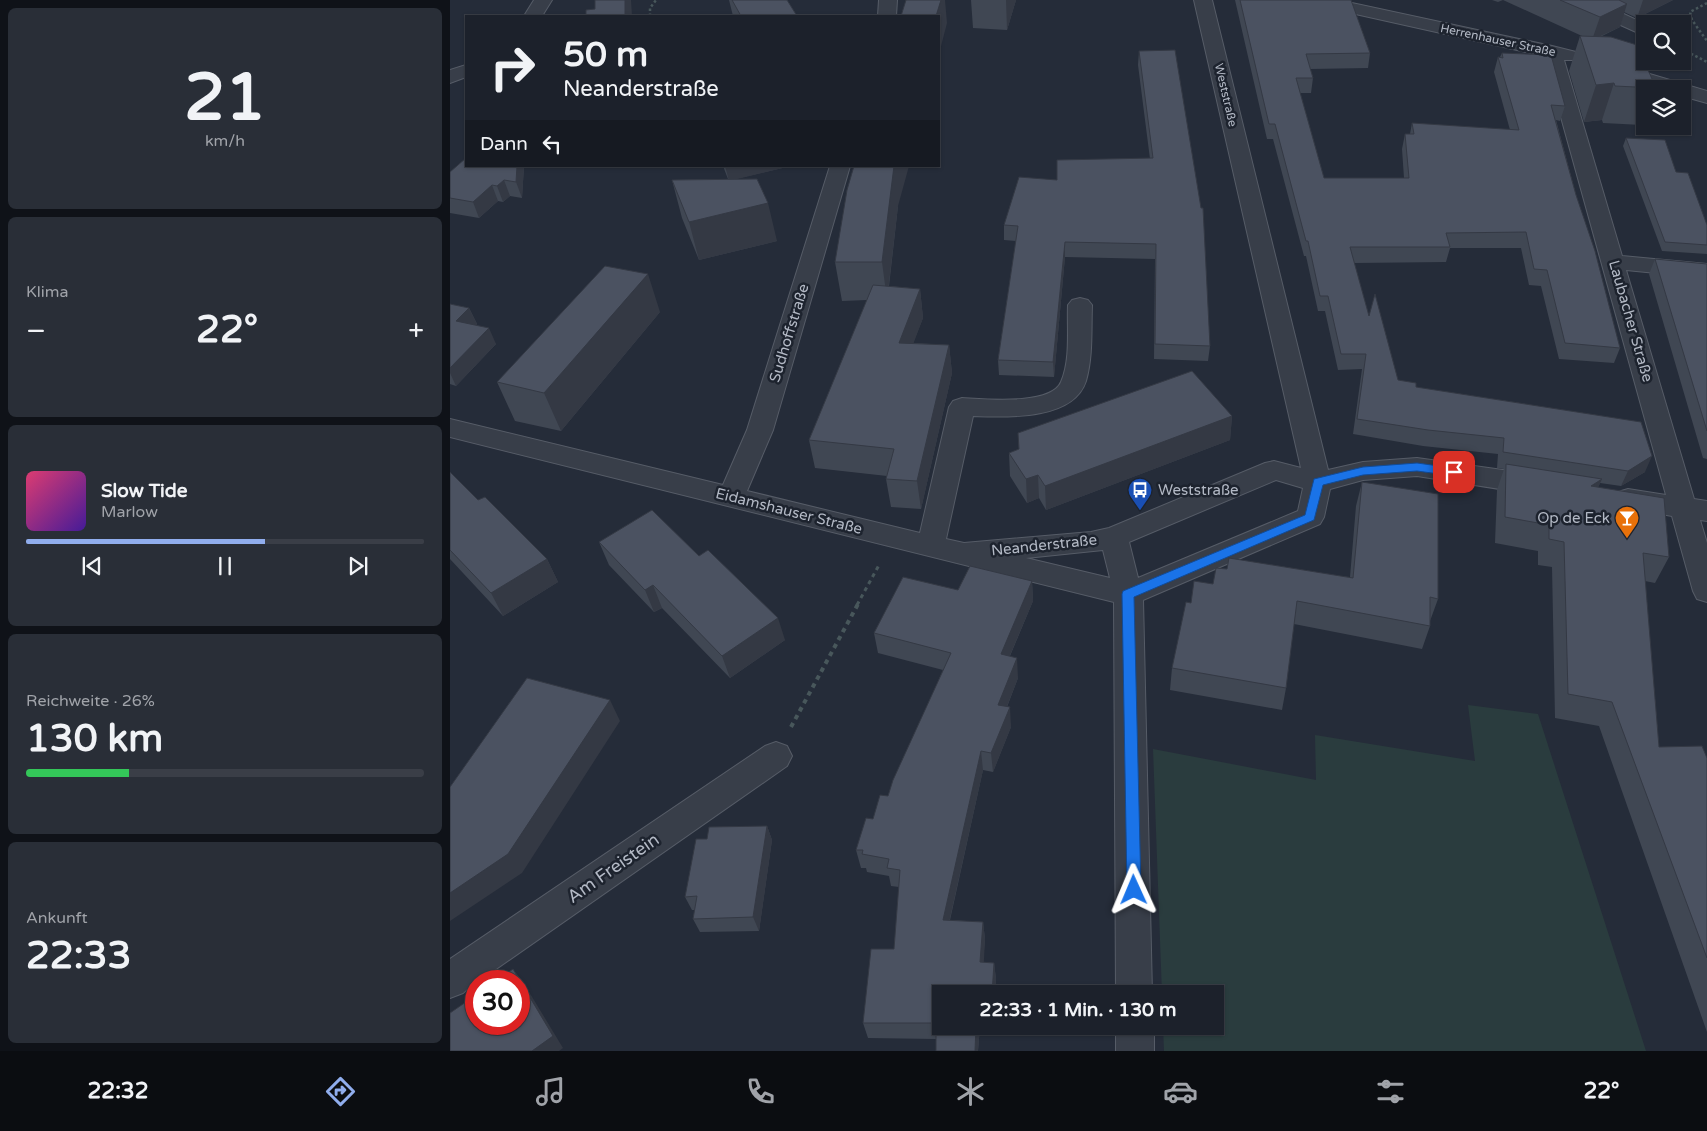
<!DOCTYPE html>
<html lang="de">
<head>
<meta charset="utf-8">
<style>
  :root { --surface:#1c212b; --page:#292e37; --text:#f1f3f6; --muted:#a0a3a9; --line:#3a3e47; --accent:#90aded }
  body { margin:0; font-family:"Varela Round",sans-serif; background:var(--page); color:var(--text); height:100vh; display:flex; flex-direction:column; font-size:19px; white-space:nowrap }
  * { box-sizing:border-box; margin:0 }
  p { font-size:16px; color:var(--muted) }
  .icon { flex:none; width:28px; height:28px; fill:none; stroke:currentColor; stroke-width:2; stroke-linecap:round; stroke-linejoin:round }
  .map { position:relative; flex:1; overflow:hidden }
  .details { display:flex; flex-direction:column; gap:8px; padding:8px; background:#0f1218; width:450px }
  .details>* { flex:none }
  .top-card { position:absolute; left:15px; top:15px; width:475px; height:152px; border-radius:0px; box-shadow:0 1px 4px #0004,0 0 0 1px var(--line); background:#1c212b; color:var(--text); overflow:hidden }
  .buttons { position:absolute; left:1186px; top:15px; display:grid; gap:10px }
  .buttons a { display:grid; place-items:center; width:55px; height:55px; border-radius:0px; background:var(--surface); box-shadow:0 1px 4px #0004,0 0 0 1px var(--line); font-size:25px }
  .speed { position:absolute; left:15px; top:970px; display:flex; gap:10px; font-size:25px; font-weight:700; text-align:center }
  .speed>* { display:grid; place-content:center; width:65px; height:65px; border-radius:50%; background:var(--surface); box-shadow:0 1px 4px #0004,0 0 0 1px var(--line); line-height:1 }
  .speed .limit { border:8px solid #d22; background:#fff; color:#111 }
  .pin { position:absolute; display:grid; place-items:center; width:42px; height:42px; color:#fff; margin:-21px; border-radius:10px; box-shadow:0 2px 8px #0006 }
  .me { position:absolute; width:55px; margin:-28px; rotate:359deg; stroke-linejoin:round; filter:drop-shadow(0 0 4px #0008) }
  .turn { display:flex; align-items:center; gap:18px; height:105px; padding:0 15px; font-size:22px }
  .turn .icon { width:65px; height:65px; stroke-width:2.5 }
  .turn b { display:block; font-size:35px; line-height:42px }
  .then { display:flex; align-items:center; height:48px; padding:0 15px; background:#0003; gap:10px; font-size:19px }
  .big { font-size:38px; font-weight:800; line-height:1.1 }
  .details .card { flex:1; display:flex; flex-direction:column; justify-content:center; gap:8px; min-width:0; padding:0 18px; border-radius:8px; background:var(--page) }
  .details .dial { align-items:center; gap:0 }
  .dial b { font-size:65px; line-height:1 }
  .song { display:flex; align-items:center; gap:15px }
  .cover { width:60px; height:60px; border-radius:8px; background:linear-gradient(135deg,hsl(340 70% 55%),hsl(260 70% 35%)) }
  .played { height:5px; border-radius:2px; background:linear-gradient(90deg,var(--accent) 60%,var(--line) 60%) }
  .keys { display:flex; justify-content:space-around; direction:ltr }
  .heat { display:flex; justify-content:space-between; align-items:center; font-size:28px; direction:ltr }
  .charge { height:8px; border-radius:4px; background:linear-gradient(90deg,#34c759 26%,var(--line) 0) }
  .trip { position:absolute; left:482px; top:985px; width:292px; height:50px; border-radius:0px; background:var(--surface); box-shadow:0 1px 4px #0004,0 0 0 1px var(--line); font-weight:800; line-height:50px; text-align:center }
  .dock { display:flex; height:80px; justify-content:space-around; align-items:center; background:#0b0d11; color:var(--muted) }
  .dock .icon { width:35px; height:35px }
  .dock .selected { color:var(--accent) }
  .dock b { font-size:22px; color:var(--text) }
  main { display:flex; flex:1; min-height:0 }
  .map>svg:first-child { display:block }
  .green { fill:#2a3c3e }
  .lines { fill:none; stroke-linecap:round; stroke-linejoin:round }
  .minor-casing { stroke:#565c67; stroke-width:2 }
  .path-far2 { stroke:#48575b; stroke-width:2.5; stroke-dasharray:2.5 2.5; stroke-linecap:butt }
  .path-far1 { stroke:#48575b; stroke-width:3; stroke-dasharray:4 4; stroke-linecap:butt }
  .path { stroke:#48575b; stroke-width:4; stroke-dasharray:4.5 4.5; stroke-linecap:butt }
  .minor { fill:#383e49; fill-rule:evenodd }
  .wall { fill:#404753 }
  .shaded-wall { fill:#343944 }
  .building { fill:#4b5261; stroke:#343944 }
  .route { fill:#1a73e8; stroke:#114b97 }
  .labels { text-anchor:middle; stroke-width:5; stroke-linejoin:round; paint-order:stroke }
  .far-street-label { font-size:12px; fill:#b3b9c5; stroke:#1d232e }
  .street-label { font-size:15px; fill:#b3b9c5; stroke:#1d232e }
  .poi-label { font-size:15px; fill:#b3b9c5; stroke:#1d232e; text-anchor:start }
  .near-street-label { font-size:18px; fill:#b3b9c5; stroke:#1d232e }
</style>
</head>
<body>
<main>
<section class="details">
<div class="card dial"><b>21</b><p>km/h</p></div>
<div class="card"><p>Klima</p>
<div class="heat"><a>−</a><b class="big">22°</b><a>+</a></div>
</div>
<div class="card">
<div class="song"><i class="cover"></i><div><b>Slow Tide</b><p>Marlow</p></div></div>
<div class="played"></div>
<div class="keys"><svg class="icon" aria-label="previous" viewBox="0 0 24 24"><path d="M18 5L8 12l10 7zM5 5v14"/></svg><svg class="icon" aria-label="pause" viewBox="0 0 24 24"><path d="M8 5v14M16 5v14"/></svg><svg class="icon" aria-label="next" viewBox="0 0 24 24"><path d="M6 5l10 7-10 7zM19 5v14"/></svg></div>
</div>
<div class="card"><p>Reichweite · 26%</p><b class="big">130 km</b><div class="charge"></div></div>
<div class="card"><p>Ankunft</p><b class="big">22:33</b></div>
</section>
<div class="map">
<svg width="1257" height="1051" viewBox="0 0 1257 1051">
  <rect width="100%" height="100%" fill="#252c39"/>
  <!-- green -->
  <path class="green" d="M 1018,705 L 1088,714 L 1196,1051 L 714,1051 L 713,1026 L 766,1026 L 766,994 L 712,994 L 703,749 L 866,780 L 865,735 L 1025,761 Z"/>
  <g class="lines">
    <defs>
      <path id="minor" d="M 84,0 L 102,0 L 92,16 L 74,16 Z
        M 429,0 L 447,0 L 446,16 L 428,16 Z
        M 744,0 L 762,0 L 878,470 L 913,462 L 967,458 L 1088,475 L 1097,478 L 1101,485 L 1097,492 L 1088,495 L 967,476 L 913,480 L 880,489 L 874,517 L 870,524 L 693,600 L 702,994 L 666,994 L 664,602 L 0,437 L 0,419 L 273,485 L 297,430 L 380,166 L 400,166 L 323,430 L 297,491 L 470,533 L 499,407 L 503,401 L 512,398 C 533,399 601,406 611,382 C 621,359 617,329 618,305 L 622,300 L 630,298 L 638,300 L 642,305 C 641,330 643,357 636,381 C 623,421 556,417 523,416 L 496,539 L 514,543 L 641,532 L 659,528 L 815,463 L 824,461 L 851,468 ZM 826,480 L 853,488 L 848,511 L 688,578 L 679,542 ZM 653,550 L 660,578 L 576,558 Z
        M 856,0 L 888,0 L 1102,46 L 1126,52 L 1129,56 L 1126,60 L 1114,60 L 1172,256 L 1257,264 L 1257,278 L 1176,270 L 1244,499 L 1257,501 L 1257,521 L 1250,520 L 1257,543 L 1257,602 L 1247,599 L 1243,591 L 1222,516 L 1168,506 L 1165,499 L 1168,492 L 1178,489 L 1216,495 L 1094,56 L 865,5 L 859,4 Z
        M 1121,0 L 1144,0 L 1195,24 L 1195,36 L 1124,4 Z
        M 1166,64 L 1257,91 L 1257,103 L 1232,96 L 1232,89 L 1208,89 L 1159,74 L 1157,70 L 1159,66 Z
        M 16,65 L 16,77 L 0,83 L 0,70 Z
        M 326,742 L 337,746 L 342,756 L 337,766 L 29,981 L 26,981 L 13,993 L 0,998 L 0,959 L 315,746 Z
        M 666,1026 L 704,1026 L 704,1051 L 666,1051 Z"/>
    </defs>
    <!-- minor casing -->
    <use href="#minor" class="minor-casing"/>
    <!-- path-far2 -->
    <path class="path-far2" d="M 1257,3 L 1240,12 L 1242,20 L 1257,41
      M 200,16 L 200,8 L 206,0
      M 1218,24 L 1236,18 L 1240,13
      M 1232,49 L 1257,62"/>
    <!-- path-far1 -->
    <path class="path-far1" d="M 407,605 L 429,565"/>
    <!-- path -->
    <path class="path" d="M 341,727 L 408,604"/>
    <!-- minor -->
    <use href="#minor" class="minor"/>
  </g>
  <!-- wall -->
  <path class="wall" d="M 279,0 L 337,0 L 347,16 L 283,16 Z
    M 521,0 L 566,0 L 557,30 L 523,28 Z
    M 785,0 L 901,0 L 920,53 L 918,68 L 860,69 L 863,78 L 861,93 L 850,93 L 874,178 L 954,178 L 952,149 L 955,134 L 960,134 L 962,123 L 1060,130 L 1044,72 L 1048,57 L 1050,57 L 1052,53 L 1115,106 L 1110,121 L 1106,120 L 1126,195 L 1170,348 L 1164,363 L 1109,359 L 1091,286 L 1079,285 L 1071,248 L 1000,248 L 996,262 L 904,263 L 919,316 L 948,380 L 1195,472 L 1171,486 L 1150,483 L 1148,487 L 1219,557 L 1205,583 L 1195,581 L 1209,747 L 1257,758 L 1257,1032 L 1149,726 L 1105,718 L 1102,567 L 1088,565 L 1088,551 L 1045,543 L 1047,490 L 1054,469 L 1047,468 L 1048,454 L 973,446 L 903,434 L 912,369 L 888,370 L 875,311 L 868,311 L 856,256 L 854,256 L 823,139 L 817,139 Z
    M 1042,0 L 1223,0 L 1187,18 L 1174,12 L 1170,27 L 1150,37 L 1206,88 L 1195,89 L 1195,117 L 1192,125 L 1153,123 L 1152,120 L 1134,122 L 1119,71 L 1130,36 L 1132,36 L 1053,0 L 1048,2 Z
    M 689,51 L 760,346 L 758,361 L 704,359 L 705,259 L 615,257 L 604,377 L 549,375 L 548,360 L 566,241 L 554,240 L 554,225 L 607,180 L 607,160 L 700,159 L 688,65 Z
    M 1176,138 L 1226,172 L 1257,225 L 1257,254 L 1212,251 L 1173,146 Z
    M 74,166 L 72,198 L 60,196 L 53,202 L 48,201 L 29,218 L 0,213 L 0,172 Z
    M 273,166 L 341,166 L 285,179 L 327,241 L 249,260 L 232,218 L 222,180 L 278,179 Z
    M 448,206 L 439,286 L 470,289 L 473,318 L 463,343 L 499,345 L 502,373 L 471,509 L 441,507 L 436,479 L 437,476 L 365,468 L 359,440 L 417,300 L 392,301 L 385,262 Z
    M 1205,259 L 1257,264 L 1257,459 L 1253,458 L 1199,274 Z
    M 0,304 L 19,308 L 27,324 L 26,325 L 46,344 L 6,386 L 0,384 Z
    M 210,312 L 111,431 L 65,421 L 47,382 Z
    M 782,416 L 780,440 L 596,510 L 589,498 L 577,503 L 560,476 L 559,453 L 569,449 L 568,433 Z
    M 0,472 L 28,500 L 97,559 L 108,582 L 53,616 L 0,559 Z
    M 912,482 L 988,599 L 980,621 L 980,626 L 972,649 L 844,624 L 836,688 L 832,710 L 720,690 L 722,668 L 741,603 L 763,584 L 777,569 L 900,577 L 906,506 Z
    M 149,542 L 249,556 L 335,640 L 280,678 L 212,608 L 204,612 L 159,565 Z
    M 582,581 L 583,601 L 560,656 L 568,678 L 557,707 L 561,727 L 543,772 L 533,770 L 500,920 L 533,922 L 535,939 L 533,962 L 544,963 L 546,979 L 545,994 L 491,994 L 530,1026 L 528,1051 L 486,1051 L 486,1039 L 418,1038 L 413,1023 L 444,949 L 449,887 L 441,886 L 439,876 L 417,872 L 416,868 L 411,868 L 406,850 L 423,819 L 438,796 L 493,670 L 428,653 L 424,633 L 508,590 Z
    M 317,826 L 322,840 L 309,931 L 250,932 L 243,919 L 245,910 L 242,910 L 235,897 L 257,839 Z"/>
  <!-- shaded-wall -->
  <path class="shaded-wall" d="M 175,0 L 181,0 L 182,16 L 175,16 Z
    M 491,0 L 495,0 L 497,23 L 489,54 L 489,16 L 486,16 Z
    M 556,0 L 566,0 L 557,30 Z
    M 1193,0 L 1223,0 L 1187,18 Z
    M 1177,4 L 1170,27 L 1142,40 L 1150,17 Z
    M 1164,83 L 1152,120 L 1134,122 L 1146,85 Z
    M 67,166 L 74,166 L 72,198 L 66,182 Z
    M 275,166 L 341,166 L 279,181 Z
    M 444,166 L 459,166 L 448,206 L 437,300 L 432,262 Z
    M 54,180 L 60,196 L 53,202 L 47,186 Z
    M 42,185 L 48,201 L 29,218 L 23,202 Z
    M 318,203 L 327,241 L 249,260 L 239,222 Z
    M 615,242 L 615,257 L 604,377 L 603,362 Z
    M 198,274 L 210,312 L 111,431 L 94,393 Z
    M 470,289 L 473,318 L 453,371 L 449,343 Z
    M 19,308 L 27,324 L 14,338 L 6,321 Z
    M 39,328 L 46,344 L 6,386 L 0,373 L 0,368 Z
    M 499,345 L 502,373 L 471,509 L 467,481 Z
    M 782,416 L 780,440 L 596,510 L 595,486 Z
    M 1202,456 L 1195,472 L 1171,486 L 1178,471 Z
    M 588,475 L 589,498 L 577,503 L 576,479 Z
    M 1152,479 L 1140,505 L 1141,486 Z
    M 97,559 L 108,582 L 53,616 L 41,593 Z
    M 582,581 L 583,601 L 552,674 L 551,654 Z
    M 203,585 L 212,608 L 204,612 L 195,590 Z
    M 328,618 L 335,640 L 280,678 L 272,656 Z
    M 567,658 L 568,678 L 550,724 L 548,705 Z
    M 160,700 L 170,721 L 72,873 L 0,921 L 0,893 Z
    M 560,707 L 561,727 L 543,772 L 541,753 Z
    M 531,751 L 533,770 L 496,936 L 493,920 Z
    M 317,826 L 322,840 L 309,931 L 303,917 Z
    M 533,922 L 535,939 L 533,979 L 530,962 Z
    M 544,963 L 546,979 L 545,994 L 542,994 Z
    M 63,969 L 73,982 L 113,1048 L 109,1051 L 82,1051 Z
    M 526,1026 L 530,1026 L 528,1051 L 525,1051 Z"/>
  <!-- building -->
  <path class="building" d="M 145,0 L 175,0 L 175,16 L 136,16 L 136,10 L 145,9 Z
    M 282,0 L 337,0 L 347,16 L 291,16 Z
    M 456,0 L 491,0 L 486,16 L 451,16 Z
    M 790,0 L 901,0 L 920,53 L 856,54 L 863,78 L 846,78 L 874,178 L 959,178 L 955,134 L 964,134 L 962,123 L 1069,130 L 1048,57 L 1053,58 L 1052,53 L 1101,55 L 1115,106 L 1101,105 L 1126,195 L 1145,251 L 1170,348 L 1115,343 L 1097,270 L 1084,269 L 1076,232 L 996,233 L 1000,247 L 900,247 L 919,316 L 925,294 L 948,380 L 966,383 L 966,387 L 1191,422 L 1202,456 L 1178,471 L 1053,452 L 1054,438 L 978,430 L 907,419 L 916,354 L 891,354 L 878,296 L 870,296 L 858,241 L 856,241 L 825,124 L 819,124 Z
    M 1110,0 L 1169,0 L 1177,4 L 1150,17 Z
    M 1130,36 L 1161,37 L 1187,45 L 1206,88 L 1165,86 L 1164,83 L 1146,85 Z
    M 725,50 L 751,208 L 753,208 L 760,346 L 705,344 L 706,244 L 615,242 L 603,362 L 548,360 L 568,226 L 554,225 L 569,177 L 607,180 L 607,160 L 703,158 L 689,51 Z
    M 1176,138 L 1215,140 L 1226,172 L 1238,173 L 1257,225 L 1257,245 L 1215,242 Z
    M 16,158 L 16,166 L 67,166 L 66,182 L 54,180 L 47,186 L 42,185 L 23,202 L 0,198 L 0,172 Z
    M 404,166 L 444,166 L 432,262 L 385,262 L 397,190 Z
    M 307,179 L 318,203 L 239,222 L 222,180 Z
    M 1205,259 L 1257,264 L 1257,431 Z
    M 155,266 L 198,274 L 94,393 L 47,382 Z
    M 423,285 L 470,289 L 449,343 L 499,345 L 467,481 L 436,479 L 444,449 L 359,440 Z
    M 0,304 L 19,308 L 6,321 L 39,328 L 0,368 Z
    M 742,371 L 782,416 L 595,486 L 588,475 L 576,479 L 559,453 L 569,449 L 568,433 Z
    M 1056,464 L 1152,479 L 1141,486 L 1214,498 L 1219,557 L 1193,553 L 1209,747 L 1252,746 L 1257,758 L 1257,958 L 1162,702 L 1118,694 L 1114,542 L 1099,539 L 1099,525 L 1055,517 Z
    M 0,472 L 28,500 L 35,497 L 97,559 L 41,593 L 0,550 Z
    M 912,482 L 988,494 L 988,599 L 980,597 L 980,626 L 847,601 L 836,688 L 722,668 L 736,602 L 741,603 L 744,581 L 763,584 L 766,568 L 777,569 L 779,558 L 903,578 Z
    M 202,510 L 249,556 L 258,550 L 328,618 L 272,656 L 203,585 L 195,590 L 149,542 Z
    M 520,566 L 582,581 L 551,654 L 567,658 L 548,705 L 560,707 L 541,753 L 531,751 L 493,920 L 533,922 L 530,962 L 544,963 L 542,994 L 491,994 L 491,1026 L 526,1026 L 525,1051 L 486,1051 L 486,1023 L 413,1023 L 421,949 L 444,949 L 450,870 L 437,868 L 439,859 L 412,854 L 413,850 L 406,850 L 416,818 L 423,819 L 430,795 L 438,796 L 443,780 L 501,653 L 424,633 L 453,577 L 508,590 Z
    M 77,678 L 160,700 L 58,854 L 0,893 L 0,787 Z
    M 317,826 L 303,917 L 243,919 L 247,896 L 235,897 L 246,839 L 257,839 L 259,827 Z
    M 63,969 L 103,1036 L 82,1051 L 0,1051 L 0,1013 L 26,995 L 26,1024 L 69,1024 L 69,981 L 46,981 Z"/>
  <!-- route -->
  <path class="route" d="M 967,463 L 1004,468 L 1009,472 L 1004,476 L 967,471 L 913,475 L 873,485 L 864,520 L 684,597 L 691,890 L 689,894 L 684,896 L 679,894 L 677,890 L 672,594 L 673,591 L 855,515 L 864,479 L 913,467 Z"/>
  <!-- icons -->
  <defs>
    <symbol id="bus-pin" viewBox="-11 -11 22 30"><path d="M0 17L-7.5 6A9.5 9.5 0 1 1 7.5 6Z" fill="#1a4fb4" stroke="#1d232e"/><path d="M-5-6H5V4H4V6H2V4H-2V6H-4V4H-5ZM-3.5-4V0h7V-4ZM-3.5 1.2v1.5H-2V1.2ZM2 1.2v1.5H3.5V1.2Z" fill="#fff"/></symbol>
    <symbol id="bar-pin" viewBox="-11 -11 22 30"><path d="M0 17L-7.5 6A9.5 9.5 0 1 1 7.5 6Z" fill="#e8710a" stroke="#1d232e"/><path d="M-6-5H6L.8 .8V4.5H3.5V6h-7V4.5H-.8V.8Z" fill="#fff"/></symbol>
  </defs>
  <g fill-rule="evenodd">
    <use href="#bus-pin" x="676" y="476" width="28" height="38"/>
    <use href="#bar-pin" x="1163" y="504" width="28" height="38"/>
  </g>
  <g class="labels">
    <!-- far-street labels -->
    <g class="far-street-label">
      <text transform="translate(1048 40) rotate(12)" y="4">Herrenhauser Straße</text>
      <text transform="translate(776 95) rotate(77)" y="4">Weststraße</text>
    </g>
    <!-- street labels -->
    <g class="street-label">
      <text transform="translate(1181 321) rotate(74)" y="5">Laubacher Straße</text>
      <text transform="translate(339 333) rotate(-73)" y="5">Sudhoffstraße</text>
      <text transform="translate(339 511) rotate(14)" y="5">Eidamshauser Straße</text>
      <text transform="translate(594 545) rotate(-6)" y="5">Neanderstraße</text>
    </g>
    <!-- poi labels -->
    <g class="poi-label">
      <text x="708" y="495">Weststraße</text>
      <text x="1160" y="523" text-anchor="end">Op de Eck</text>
    </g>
    <!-- near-street labels -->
    <g class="near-street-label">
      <text transform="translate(163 868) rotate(-35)" y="6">Am Freistein</text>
    </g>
  </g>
</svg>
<div class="buttons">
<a><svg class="icon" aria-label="search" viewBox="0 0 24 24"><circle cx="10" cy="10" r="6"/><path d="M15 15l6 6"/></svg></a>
<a><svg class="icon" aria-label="layers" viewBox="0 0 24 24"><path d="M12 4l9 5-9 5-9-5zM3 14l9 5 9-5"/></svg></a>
</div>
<div class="speed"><div class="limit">30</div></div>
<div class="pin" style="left:1004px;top:472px;background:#d93025"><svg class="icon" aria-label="arrive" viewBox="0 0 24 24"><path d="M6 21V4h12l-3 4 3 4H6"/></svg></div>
<svg class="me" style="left:684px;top:890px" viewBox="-20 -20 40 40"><path d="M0-17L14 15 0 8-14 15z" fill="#1a73e8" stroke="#fff" stroke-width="4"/></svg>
<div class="trip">22:33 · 1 Min. · 130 m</div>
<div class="top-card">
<div class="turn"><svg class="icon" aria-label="right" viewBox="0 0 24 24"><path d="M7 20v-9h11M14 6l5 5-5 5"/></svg><div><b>50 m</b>Neanderstraße</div></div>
<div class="then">Dann<svg class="icon" aria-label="left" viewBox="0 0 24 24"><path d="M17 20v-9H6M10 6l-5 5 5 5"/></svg></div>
</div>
</div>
</main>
<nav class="dock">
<b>22:32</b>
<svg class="icon selected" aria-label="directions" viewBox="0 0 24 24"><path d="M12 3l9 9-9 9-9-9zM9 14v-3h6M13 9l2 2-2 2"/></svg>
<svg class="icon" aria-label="music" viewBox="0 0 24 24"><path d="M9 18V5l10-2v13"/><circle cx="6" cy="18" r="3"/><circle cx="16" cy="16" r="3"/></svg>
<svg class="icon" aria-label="phone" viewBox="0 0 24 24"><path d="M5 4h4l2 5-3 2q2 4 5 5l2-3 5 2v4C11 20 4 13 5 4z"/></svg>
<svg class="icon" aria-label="climate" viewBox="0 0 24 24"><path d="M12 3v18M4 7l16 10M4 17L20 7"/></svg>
<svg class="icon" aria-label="car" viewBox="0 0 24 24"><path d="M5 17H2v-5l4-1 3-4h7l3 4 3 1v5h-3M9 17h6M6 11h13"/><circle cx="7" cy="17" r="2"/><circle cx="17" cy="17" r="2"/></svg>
<svg class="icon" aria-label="filters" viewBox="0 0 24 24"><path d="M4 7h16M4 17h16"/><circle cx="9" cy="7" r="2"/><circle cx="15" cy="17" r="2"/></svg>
<b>22°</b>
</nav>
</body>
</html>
